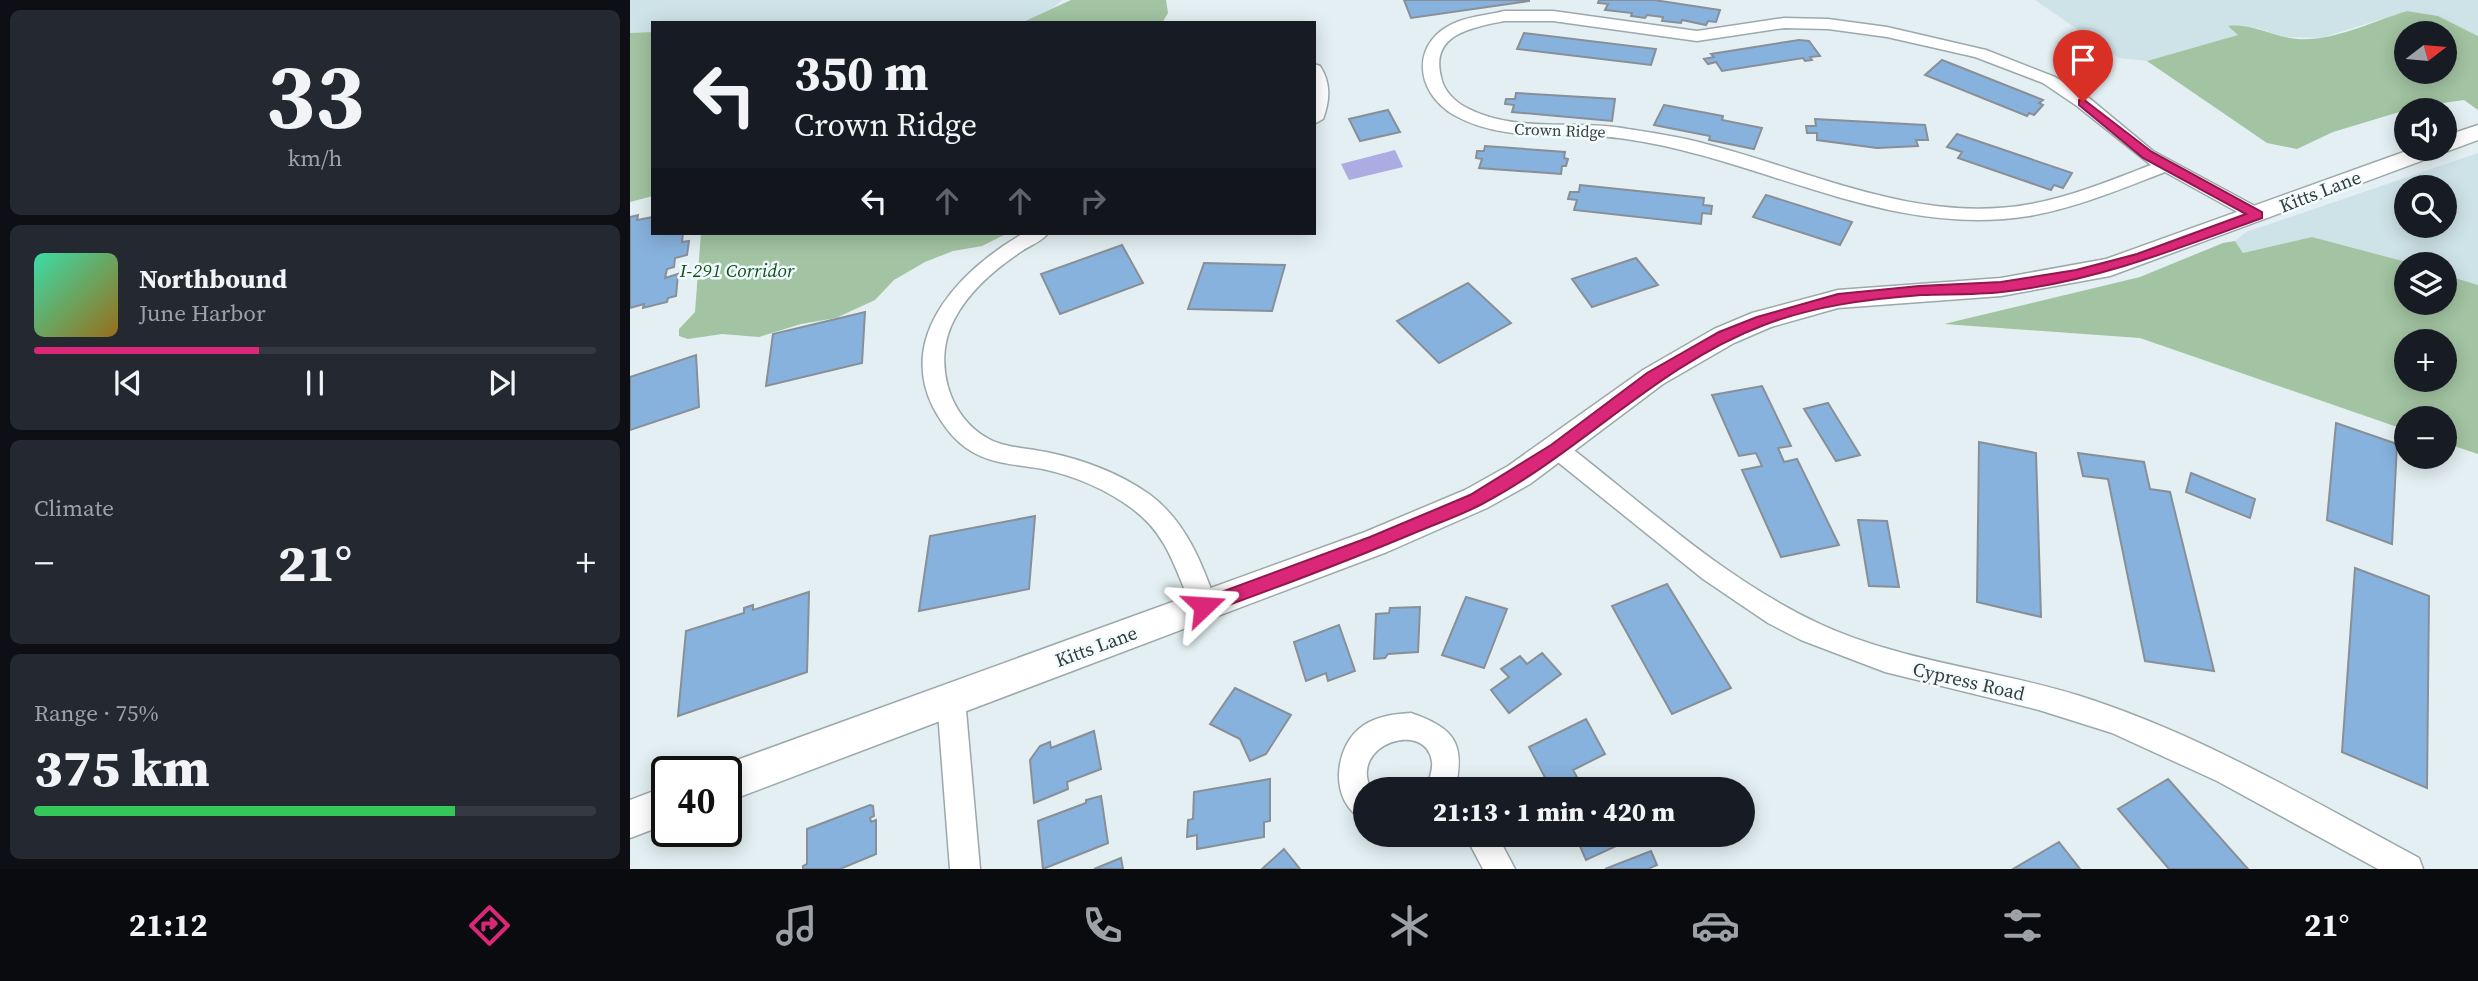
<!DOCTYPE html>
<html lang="en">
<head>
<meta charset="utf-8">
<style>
  :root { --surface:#171b24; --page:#242831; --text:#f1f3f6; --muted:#9ea1a6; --line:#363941; --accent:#db2777 }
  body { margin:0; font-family:"Source Serif 4",serif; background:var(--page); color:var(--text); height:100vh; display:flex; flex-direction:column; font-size:26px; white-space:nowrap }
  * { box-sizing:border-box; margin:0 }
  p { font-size:23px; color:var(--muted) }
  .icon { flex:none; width:38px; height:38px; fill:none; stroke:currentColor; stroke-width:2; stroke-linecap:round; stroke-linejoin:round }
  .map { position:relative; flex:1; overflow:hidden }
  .details { display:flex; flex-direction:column; gap:10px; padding:10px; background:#0d0f14; width:630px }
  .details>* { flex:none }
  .banner { position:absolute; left:21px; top:21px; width:665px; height:214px; border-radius:0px; box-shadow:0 4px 18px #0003; background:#171b24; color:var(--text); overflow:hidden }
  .needle { width:46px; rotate:74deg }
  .fabs { position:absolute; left:1764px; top:21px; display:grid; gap:14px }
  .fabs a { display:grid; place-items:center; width:63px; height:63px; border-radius:50%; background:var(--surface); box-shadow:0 4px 18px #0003; font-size:35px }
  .speed { position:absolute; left:21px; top:756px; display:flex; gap:14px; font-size:35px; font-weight:700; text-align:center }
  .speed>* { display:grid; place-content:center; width:91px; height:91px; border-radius:50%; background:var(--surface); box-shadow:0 4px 18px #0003; line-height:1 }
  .speed .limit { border:4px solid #111; border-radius:10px; background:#fff; color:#111 }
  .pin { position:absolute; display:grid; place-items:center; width:60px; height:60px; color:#fff; margin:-72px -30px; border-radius:50% 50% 50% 0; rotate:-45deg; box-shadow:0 0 7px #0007 }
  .pin .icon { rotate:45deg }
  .me { position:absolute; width:77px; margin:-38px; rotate:70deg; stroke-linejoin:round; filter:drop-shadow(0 0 5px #0008) }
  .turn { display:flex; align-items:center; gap:24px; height:147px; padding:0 28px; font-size:32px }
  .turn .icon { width:91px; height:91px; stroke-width:2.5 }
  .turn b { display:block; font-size:49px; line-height:60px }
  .lanes { display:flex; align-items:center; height:66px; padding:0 28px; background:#0003; justify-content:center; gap:35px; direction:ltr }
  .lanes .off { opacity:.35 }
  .big { font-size:52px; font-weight:800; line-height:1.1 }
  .details .widget { flex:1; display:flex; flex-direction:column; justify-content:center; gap:10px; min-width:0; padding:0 24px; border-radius:10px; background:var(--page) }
  .details .dial { align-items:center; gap:0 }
  .dial b { font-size:91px; line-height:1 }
  .song { display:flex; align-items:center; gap:21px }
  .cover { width:84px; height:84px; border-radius:10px; background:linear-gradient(135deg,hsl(160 70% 55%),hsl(40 70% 35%)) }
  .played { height:7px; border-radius:4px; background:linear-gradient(90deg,var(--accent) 40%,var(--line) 40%) }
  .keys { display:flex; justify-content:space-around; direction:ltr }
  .heat { display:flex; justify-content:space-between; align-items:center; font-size:38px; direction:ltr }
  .charge { height:10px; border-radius:5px; background:linear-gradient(90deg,#34c759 75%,var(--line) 0) }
  .trip { position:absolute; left:723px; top:777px; width:402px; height:70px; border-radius:35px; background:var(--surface); box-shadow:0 4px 18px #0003; font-weight:800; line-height:70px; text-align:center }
  .menu { display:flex; height:112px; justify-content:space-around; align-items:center; background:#090b0e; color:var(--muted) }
  .menu .icon { width:49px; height:49px }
  .menu .on { color:var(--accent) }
  .menu b { font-size:32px; color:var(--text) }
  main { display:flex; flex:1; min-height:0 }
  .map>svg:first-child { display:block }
  .built { fill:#cee3e8; fill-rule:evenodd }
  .green { fill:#a2c4a2; fill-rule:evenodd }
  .water { fill:#aaace2 }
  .building { fill:#87b2dd; stroke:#888f96; stroke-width:2 }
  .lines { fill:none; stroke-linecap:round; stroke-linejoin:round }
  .minor-casing { stroke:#9ca8ab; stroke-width:3 }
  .tertiary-casing { stroke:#9ca8ab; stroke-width:3 }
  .minor { fill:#fff; fill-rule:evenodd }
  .tertiary { fill:#fff; fill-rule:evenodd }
  .route { fill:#db2777; stroke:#8e194d; stroke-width:2 }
  .labels { text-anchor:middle; stroke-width:5; stroke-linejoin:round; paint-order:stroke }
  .far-street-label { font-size:16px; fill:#373c3d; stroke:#f2fcfe }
  .street-label { font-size:19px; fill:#373c3d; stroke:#f2fcfe }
  .park-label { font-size:19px; font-style:italic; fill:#10511a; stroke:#f2fcfe }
</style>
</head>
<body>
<main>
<section class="details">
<div class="widget dial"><b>33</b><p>km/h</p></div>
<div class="widget">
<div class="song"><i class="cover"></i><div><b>Northbound</b><p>June Harbor</p></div></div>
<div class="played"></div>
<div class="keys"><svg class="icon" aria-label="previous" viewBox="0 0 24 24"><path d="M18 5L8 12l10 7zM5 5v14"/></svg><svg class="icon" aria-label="pause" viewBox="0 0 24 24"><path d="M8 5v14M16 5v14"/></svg><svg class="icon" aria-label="next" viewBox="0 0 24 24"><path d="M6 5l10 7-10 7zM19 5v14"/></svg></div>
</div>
<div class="widget"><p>Climate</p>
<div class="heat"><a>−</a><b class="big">21°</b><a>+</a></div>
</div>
<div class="widget"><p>Range · 75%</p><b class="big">375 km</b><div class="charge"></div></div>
</section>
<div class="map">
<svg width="1848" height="869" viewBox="0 0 1848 869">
  <rect width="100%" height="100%" fill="#e3eff2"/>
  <!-- built -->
  <path class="built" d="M 0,0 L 432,0 L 420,11 L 392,23 L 23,23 L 23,32 L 0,33 Z
    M 1405,0 L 1848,0 L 1848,36 L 1808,16 L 1777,11 L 1691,38 L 1653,37 L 1628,28 L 1599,27 L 1609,35 L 1517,61 L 1489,58 Z
    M 1848,153 L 1848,285 L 1815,275 L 1815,264 L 1784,264 L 1682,237 L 1613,253 L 1605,241 L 1616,232 ZM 1776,187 L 1815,187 L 1815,226 L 1776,226 Z"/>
  <!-- green -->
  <path class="green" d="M 441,0 L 536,0 L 538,13 L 532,23 L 391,23 Z
    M 1777,11 L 1808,16 L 1848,36 L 1848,110 L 1834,100 L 1786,107 L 1703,132 L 1667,149 L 1637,143 L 1517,61 L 1608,35 L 1598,26 C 1623,23 1642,37 1667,39 C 1703,42 1743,21 1777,11 ZM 1815,33 L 1815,72 L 1776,72 L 1776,33 Z
    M 23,32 L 23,196 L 0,202 L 0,33 Z
    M 71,233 L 378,233 L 352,246 L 323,251 L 295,262 L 264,280 L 245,300 L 206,318 L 171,324 L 129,337 L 92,334 L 58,339 L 49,336 L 49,329 L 65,312 Z
    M 1682,237 L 1784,264 L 1776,264 L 1776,303 L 1815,303 L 1815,275 L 1848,285 L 1848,454 L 1815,443 L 1815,418 L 1776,418 L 1776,430 L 1510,338 L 1314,324 L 1510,277 L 1593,243 L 1605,241 L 1613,253 ZM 1776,341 L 1815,341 L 1815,380 L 1776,380 Z"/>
  <!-- water -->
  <path class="water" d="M 765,150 L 773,167 L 719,180 L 711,164 Z"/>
  <!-- building -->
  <path class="building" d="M 774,0 L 899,0 L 899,1 L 781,18 Z
    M 969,0 L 1024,0 L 1090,10 L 1086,22 L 1078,21 L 1076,25 L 1052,20 L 1051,23 L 1032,21 L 1033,17 L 1017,15 L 1015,18 L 1001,16 L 1002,13 L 975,10 L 978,4 L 968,3 Z
    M 894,33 L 1026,49 L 1021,65 L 887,49 Z
    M 1169,40 L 1179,41 L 1190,56 L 1180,57 L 1182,60 L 1175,61 L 1173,58 L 1092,71 L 1086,62 L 1078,64 L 1074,59 L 1084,57 L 1081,54 Z
    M 1312,60 L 1413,100 L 1409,103 L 1413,105 L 1404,115 L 1399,113 L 1397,116 L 1295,75 Z
    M 886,93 L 985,99 L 982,121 L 882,112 L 884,105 L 875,104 L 876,99 L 885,99 Z
    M 1034,105 L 1093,116 L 1092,120 L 1132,128 L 1124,149 L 1079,140 L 1080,136 L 1024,125 Z
    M 758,110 L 770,132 L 730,141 L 719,119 Z
    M 1185,119 L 1295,125 L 1298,140 L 1286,140 L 1288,146 L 1247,148 L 1187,140 L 1187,133 L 1177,133 L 1176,126 L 1186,126 Z
    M 1327,134 L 1442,173 L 1433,188 L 1424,185 L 1421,190 L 1328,158 L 1332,152 L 1317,147 Z
    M 855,146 L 935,152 L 934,158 L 938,159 L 936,166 L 932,166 L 931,174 L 849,168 L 852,159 L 846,158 L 847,151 L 854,151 Z
    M 950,185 L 1074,198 L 1073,205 L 1082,206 L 1081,214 L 1072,213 L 1071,224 L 944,210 L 947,200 L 938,199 L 940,192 L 949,192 Z
    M 1136,195 L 1222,222 L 1210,245 L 1123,217 Z
    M 8,215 L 7,220 L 23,217 L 23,233 L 53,233 L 52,242 L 59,241 L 57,255 L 45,258 L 44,267 L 37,269 L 35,278 L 48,274 L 46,296 L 38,298 L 37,302 L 13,308 L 14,304 L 0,308 L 0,217 Z
    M 492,245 L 513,283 L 430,314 L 411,274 Z
    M 1006,258 L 1028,285 L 962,307 L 942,279 Z
    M 574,263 L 655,265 L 642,311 L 558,309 Z
    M 838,283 L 881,323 L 809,363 L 767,321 Z
    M 235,312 L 232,363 L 136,386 L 143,334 Z
    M 66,355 L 69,407 L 0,430 L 0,377 Z
    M 1132,386 L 1161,446 L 1148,448 L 1154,462 L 1167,459 L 1209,545 L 1151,557 L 1112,470 L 1132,466 L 1126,453 L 1109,456 L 1082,395 Z
    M 1198,403 L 1230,455 L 1206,461 L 1174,409 Z
    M 1706,423 L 1767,444 L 1762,544 L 1697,520 Z
    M 1349,442 L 1406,453 L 1411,617 L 1347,602 Z
    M 1448,453 L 1514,462 L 1520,489 L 1540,492 L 1584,671 L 1515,661 L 1478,479 L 1453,476 Z
    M 1561,473 L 1625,499 L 1620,518 L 1556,492 Z
    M 405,516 L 399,589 L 289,611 L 300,536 Z
    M 1228,520 L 1257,521 L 1269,587 L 1239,586 Z
    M 1725,568 L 1799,596 L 1797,788 L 1712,752 Z
    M 1037,584 L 1101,688 L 1042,714 L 982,606 Z
    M 179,592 L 177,672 L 48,716 L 56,631 L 114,613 L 114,608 L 123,605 L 123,610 Z
    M 836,597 L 877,609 L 854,668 L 812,655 Z
    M 790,607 L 788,652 L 758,654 L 755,658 L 744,659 L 746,614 L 759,613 L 760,608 Z
    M 709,625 L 725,671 L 698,681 L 696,673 L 676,681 L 664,642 Z
    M 912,653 L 931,674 L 879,713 L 861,690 L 879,677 L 871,669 L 890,656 L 897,664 Z
    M 605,688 L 661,715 L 636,754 L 620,761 L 610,739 L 580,724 Z
    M 956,719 L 975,754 L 943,770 L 947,777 L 940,780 L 944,787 L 921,789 L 899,747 Z
    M 464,731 L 471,769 L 437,782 L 438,789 L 404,803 L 400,760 L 410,746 L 420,742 L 421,748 Z
    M 640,779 L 640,821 L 634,822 L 634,837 L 567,849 L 567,835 L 557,837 L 558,820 L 563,819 L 564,792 Z
    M 1538,779 L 1618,869 L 1539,869 L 1488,809 Z
    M 471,796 L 478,843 L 413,869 L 408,821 L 456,803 L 456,800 Z
    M 240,805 L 243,806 L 244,816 L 240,818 L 241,822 L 246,820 L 246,854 L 210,869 L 173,869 L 173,866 L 177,864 L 177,829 Z
    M 945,835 L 994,835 L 997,841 L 956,860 Z
    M 1429,842 L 1450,869 L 1383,869 Z
    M 654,849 L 670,869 L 632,869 Z
    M 1021,851 L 1027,865 L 1018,869 L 975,869 Z
    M 491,858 L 493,869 L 464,869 Z"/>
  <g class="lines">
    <defs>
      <path id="minor" d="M 874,11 L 923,11 L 1067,31 L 1154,18 L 1198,19 L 1257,27 L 1356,50 L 1425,77 L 1459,98 L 1523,151 L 1634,211 L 1636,215 L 1634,219 L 1620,219 L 1535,172 C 1491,189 1446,208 1399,216 C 1258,239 1131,158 996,139 C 938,130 877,145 824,115 C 783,91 781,40 827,22 C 841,16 859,15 874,11 ZM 874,21 L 923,21 L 1067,41 L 1154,28 L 1198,29 L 1257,37 L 1345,57 L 1413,83 L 1447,106 L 1521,165 C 1482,180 1443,196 1401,204 C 1288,225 1182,171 1076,144 C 1051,137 1024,133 998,129 C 944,119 888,134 837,108 C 825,102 813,90 811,77 C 800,34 841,28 874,21 Z
        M 684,64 L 690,66 C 701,83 700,100 693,119 L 684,124 Z
        M 394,233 L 418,233 C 412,242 400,245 392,251 C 365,269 340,290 325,318 C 302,359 317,417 359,439 C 375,448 398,448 416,452 C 451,459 489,473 519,494 C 556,521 573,565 587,606 L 583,614 L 574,617 L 565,614 C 547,576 540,537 504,510 C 478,490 445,476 413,469 C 390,465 361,464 341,451 C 324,441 312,424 303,407 C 266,332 335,267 394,233 Z
        M 927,440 L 935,443 C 1016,506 1095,580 1190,624 C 1272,662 1364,669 1450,696 C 1570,734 1679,799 1789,858 L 1793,869 L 1748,869 L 1587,781 L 1482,733 L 1409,710 L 1255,672 L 1171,640 L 1138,623 L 1073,579 L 919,455 L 915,449 L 919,443 Z
        M 321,686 L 331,690 L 335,699 L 350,869 L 320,869 L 307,699 L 311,690 Z
        M 781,713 C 824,728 836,743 825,789 L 797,789 C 798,781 803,771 802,762 C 797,719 718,744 741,789 L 735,789 L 735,820 C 698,804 703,745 734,725 C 748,716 765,714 781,713 Z
        M 835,835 L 867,835 L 885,869 L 853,869 Z"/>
      <path id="tertiary" d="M 1848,125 L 1848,140 L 1480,276 L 1371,296 L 1208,308 L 1141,327 L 1104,343 L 1033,384 L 900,484 L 857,508 L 757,552 L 96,802 L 96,772 L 82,772 L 96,764 L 735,532 L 835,490 L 878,466 L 1013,370 L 1084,329 L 1122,313 L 1208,290 L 1371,278 L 1476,259 L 1782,149 L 1815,149 L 1815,136 Z
        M 37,786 L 37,824 L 0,838 L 0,800 Z"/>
    </defs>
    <!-- minor casing -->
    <use href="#minor" class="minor-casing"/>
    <!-- tertiary casing -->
    <use href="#tertiary" class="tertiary-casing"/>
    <!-- minor -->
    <use href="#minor" class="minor"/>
    <!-- tertiary -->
    <use href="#tertiary" class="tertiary"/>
  </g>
  <!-- route -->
  <path class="route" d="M 1453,99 L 1522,152 L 1632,212 L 1632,218 C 1547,249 1463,282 1372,292 C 1345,295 1318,294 1291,295 C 1238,299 1184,306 1134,325 C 1028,365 951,452 852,504 C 832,515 810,522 789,531 C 718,561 646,588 574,614 L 567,612 L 565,606 L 567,601 L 740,537 L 840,495 L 921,445 L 1017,373 L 1089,332 L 1127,317 L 1208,294 L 1289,286 L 1371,282 L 1446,270 L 1507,254 L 1616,214 L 1513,158 L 1449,105 L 1449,100 Z"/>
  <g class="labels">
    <!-- far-street labels -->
    <g class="far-street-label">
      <text transform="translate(930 130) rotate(2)" y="6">Crown Ridge</text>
    </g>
    <!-- street labels -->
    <g class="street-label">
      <text transform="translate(1690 191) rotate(-21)" y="7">Kitts Lane</text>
      <text transform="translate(466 646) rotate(-20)" y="7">Kitts Lane</text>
      <text transform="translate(1339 681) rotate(13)" y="7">Cypress Road</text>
    </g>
    <!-- park labels -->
    <g class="park-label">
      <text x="107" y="277">I-291 Corridor</text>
    </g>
  </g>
</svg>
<div class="fabs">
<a><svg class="needle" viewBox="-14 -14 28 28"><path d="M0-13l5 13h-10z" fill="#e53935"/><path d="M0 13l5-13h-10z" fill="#9ea1a6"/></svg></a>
<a><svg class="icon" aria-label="sound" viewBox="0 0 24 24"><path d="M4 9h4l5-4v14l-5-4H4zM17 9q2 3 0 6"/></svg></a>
<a><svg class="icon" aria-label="search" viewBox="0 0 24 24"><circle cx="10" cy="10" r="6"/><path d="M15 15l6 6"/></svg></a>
<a><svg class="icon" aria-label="layers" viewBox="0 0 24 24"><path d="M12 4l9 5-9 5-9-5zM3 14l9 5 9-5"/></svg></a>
<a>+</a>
<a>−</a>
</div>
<div class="speed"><div class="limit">40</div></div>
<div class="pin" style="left:1453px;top:102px;background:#d93025"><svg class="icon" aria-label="arrive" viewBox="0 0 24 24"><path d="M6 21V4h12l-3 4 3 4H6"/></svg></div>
<svg class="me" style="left:574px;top:606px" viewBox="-20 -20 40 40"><path d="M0-17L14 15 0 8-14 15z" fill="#db2777" stroke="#fff" stroke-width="4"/></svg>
<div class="trip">21:13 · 1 min · 420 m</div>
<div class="banner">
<div class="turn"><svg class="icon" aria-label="left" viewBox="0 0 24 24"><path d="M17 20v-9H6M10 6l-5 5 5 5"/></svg><div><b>350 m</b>Crown Ridge</div></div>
<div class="lanes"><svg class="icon" aria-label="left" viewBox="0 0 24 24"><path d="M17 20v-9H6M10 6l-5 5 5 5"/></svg><svg class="icon off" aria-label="ahead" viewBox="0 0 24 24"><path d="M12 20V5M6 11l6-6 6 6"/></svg><svg class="icon off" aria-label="ahead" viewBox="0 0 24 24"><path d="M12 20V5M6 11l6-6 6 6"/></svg><svg class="icon off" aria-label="right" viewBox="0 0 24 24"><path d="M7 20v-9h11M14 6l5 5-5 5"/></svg></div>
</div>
</div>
</main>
<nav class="menu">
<b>21:12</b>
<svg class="icon on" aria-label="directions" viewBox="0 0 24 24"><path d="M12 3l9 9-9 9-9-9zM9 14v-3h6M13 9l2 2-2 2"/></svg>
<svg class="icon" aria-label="music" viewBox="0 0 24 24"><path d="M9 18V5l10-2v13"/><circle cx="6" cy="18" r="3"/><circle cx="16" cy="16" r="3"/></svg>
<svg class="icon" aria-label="phone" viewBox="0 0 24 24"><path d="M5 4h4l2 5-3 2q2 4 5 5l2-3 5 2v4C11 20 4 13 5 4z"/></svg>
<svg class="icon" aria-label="climate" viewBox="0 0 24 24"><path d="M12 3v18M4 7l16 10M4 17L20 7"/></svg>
<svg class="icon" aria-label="car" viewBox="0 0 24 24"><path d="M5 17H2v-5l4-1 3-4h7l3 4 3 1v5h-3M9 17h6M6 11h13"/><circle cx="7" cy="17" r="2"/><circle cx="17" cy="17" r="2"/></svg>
<svg class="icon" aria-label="filters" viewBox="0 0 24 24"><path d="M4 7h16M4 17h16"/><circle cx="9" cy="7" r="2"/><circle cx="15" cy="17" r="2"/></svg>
<b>21°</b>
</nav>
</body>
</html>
